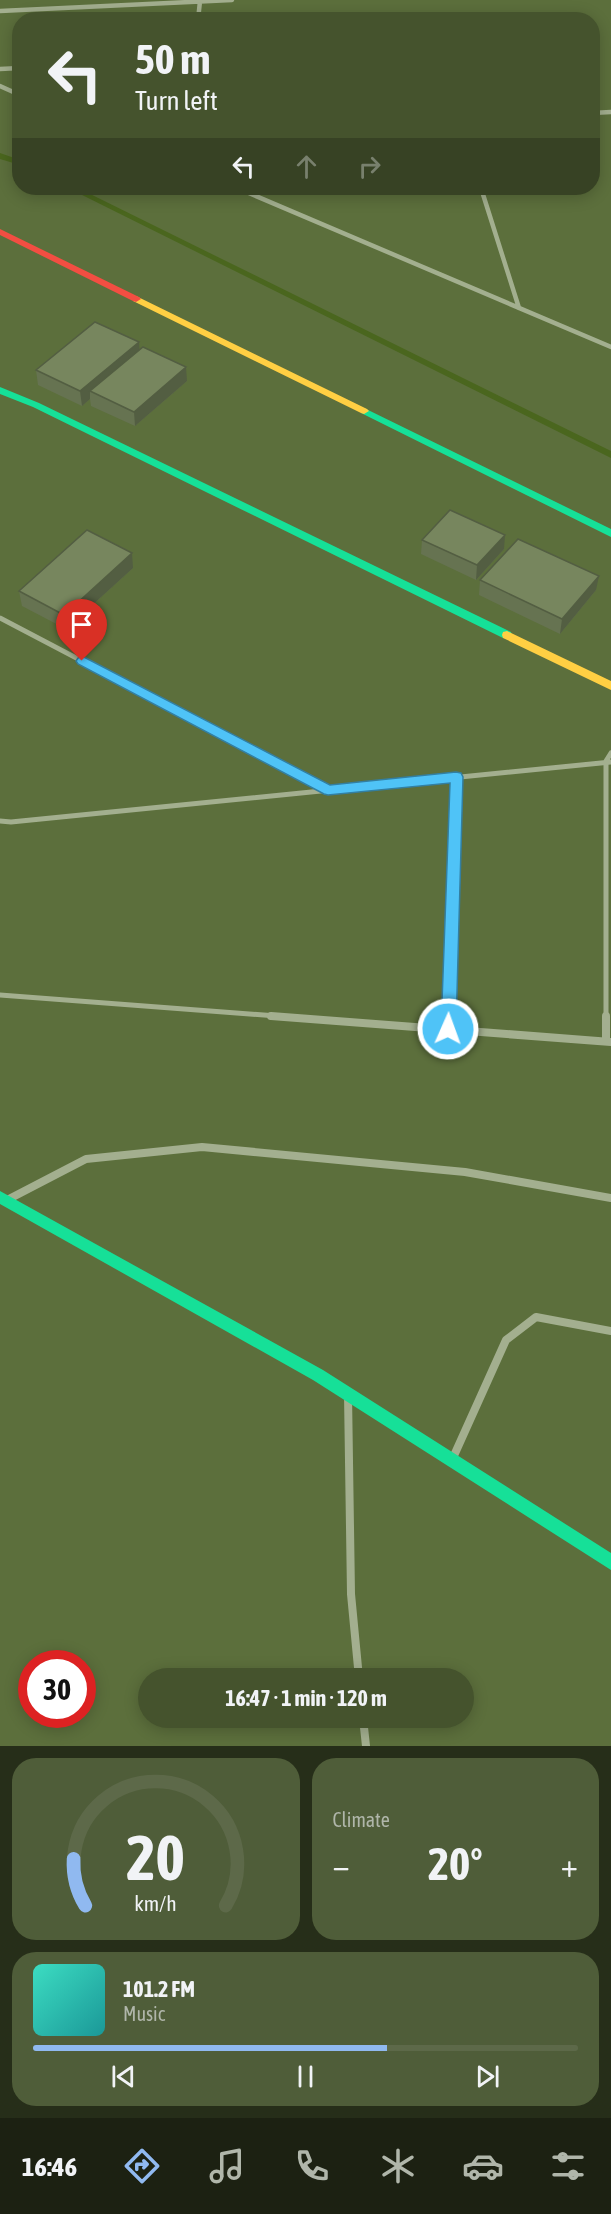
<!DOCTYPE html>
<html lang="en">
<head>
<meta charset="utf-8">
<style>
  :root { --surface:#45532d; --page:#4f5d39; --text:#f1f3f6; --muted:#b0b6aa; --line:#5d6949; --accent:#90b9f0 }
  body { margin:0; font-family:"Asap Condensed",sans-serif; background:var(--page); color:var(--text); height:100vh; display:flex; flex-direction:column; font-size:22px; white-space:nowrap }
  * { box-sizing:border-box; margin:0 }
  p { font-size:20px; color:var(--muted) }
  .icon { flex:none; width:33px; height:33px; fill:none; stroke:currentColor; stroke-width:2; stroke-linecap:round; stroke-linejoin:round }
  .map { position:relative; height:1746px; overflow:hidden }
  .details { display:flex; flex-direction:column; gap:12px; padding:12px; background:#262e19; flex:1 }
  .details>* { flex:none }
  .top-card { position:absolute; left:12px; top:12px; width:588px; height:183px; border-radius:24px; box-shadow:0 3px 15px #0003; background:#45532d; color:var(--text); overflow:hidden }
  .speed { position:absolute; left:18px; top:1650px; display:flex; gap:12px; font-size:30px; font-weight:700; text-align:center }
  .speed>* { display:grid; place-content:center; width:78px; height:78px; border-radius:50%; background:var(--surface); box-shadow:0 3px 15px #0003; line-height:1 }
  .speed .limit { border:9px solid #d22; background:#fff; color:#111 }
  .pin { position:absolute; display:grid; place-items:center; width:51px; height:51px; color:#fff; margin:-62px -26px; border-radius:50% 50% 50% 0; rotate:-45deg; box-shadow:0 0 6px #0007 }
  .pin .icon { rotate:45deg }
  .me { position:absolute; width:66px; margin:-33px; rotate:2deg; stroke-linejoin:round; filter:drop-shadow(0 0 4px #0008) }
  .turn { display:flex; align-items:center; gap:21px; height:126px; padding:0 24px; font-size:27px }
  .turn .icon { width:78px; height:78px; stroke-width:2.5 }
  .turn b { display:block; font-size:42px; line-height:51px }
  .lanes { display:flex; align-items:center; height:57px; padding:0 24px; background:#0003; justify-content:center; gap:30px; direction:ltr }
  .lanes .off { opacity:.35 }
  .big { font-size:45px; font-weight:700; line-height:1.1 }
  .details .card { flex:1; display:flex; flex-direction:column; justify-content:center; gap:9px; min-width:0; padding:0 21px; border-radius:24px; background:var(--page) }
  .details .dial { align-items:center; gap:0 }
  .dial svg { height:156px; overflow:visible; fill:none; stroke:var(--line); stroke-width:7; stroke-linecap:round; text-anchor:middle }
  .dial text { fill:var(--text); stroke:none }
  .song { display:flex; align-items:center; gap:18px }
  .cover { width:72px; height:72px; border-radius:9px; background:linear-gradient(135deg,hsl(170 70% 55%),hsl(180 70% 35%)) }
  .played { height:6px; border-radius:3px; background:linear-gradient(90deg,var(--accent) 65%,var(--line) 65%) }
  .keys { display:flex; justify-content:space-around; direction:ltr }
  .heat { display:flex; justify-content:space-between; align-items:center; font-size:33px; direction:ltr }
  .details .tiles { flex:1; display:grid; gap:12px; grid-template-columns:1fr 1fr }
  .card:last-child { grid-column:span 2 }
  .trip { position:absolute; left:138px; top:1668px; width:336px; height:60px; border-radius:30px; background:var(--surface); box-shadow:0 3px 15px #0003; font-weight:700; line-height:60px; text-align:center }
  .tabs { display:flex; height:96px; justify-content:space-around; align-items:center; background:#1c2112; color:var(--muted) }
  .tabs .icon { width:42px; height:42px }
  .tabs .current { color:var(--accent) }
  .tabs b { font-size:27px; color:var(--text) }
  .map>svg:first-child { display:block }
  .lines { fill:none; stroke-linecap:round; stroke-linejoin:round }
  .stream { fill:#4a661e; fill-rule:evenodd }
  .street-far2 { stroke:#a3af8f; stroke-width:4.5 }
  .street-far1 { stroke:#a3af8f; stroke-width:5 }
  .street { stroke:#a3af8f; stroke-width:8 }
  .fast { fill:#16e098; fill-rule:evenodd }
  .slow { fill:#ffcf43; fill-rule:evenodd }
  .jam { fill:#f24e42; fill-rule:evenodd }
  .wall { fill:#667351 }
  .shaded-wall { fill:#535e42 }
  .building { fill:#77865e; stroke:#535e42; stroke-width:1.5 }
  .route { fill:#4fc3f7; stroke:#337fa1; stroke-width:1.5 }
</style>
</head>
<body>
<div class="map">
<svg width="611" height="1746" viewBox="0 0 611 1746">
  <rect width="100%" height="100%" fill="#5c6f3c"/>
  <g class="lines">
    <!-- stream -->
    <path class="stream" d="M 0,153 L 20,160 L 20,165 L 0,159 Z
      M 68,188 L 78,188 L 611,451 L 611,458 Z"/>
    <!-- street-far2 -->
    <path class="street-far2" d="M 0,11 L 232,0
      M 198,20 L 200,1
      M 0,69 L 20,68
      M 0,86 L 20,95
      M 592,113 L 611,112
      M 237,188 L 611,347
      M 481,188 L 519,308"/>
    <!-- street-far1 -->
    <path class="street-far1" d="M 0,618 L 328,790
      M 0,821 L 11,822 L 611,762
      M 0,995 L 290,1017
      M 448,1017 L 456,777
      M 606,1017 L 606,761 L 611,753"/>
    <!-- street -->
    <path class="street" d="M 271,1016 L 611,1042
      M 606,1016 L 606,1041
      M 448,1029 L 448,1016
      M 7,1200 L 86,1159 L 202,1147 L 465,1172 L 611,1198
      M 348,1394 L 351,1594 L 359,1678
      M 452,1460 L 506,1340 L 536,1317 L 611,1331
      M 363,1718 L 366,1746"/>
    <!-- fast -->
    <path class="fast" d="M 0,387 L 39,403 L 511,632 L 512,635 L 511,638 L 503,638 L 33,407 L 0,394 Z
      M 364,408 L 611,529 L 611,537 L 361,413 L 361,409 Z
      M 0,1191 L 323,1370 L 611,1553 L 611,1570 L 313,1380 L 0,1204 Z"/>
    <!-- slow -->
    <path class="slow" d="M 136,296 L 367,409 L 369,411 L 364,414 L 361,413 L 133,301 L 133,297 Z
      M 507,631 L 611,681 L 611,690 L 503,638 L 502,635 L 503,632 Z"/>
    <!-- jam -->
    <path class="jam" d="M 0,229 L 139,297 L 141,299 L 136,302 L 133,301 L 0,235 Z"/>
  </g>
  <!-- wall -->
  <path class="wall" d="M 139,350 L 187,381 L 135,426 L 91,406 L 90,399 L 82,406 L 38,385 L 36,370 Z
    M 422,540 L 504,549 L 476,580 L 421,554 Z
    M 133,568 L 66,629 L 22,606 L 19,591 Z
    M 480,580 L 596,590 L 560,634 L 479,595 Z"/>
  <!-- shaded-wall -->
  <path class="shaded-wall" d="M 139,342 L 140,357 L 90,391 L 90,399 L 82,406 L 80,391 Z
    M 186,367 L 187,381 L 135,426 L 134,412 Z
    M 505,535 L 504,549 L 476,580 L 477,565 Z
    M 132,553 L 133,568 L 66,629 L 64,615 Z
    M 599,576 L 596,590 L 560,634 L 562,619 Z"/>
  <!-- building -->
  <path class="building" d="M 95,322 L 139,342 L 80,391 L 36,370 Z
    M 143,347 L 186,367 L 134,412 L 90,391 Z
    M 450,510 L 505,535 L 477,565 L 422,540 Z
    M 87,530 L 132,553 L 64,615 L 19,591 Z
    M 518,539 L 599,576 L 562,619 L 480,580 Z"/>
  <!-- route -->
  <path class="route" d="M 82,656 L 330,785 L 456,772 L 461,773 L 463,777 L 456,1029 L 453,1034 L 443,1034 L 441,1029 L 450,783 L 328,795 L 324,794 L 78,664 L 76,661 L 78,658 Z"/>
</svg>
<div class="speed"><div class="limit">30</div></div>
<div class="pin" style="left:82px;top:661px;background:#d93025"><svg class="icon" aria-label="arrive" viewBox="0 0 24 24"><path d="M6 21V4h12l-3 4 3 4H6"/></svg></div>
<svg class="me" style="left:448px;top:1029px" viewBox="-20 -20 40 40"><circle r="17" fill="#4fc3f7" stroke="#fff" stroke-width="3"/><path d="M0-11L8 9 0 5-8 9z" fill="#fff"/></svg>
<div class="trip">16:47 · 1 min · 120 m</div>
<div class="top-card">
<div class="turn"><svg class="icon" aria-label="left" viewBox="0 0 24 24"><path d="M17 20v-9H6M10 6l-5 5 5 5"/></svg><div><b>50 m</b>Turn left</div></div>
<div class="lanes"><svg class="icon" aria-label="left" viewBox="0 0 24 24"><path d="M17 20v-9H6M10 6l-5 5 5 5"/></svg><svg class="icon off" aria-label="ahead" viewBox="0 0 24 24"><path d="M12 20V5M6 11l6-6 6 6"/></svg><svg class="icon off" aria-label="right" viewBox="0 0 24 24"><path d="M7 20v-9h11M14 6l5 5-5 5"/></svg></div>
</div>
</div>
<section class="details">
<div class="tiles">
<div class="card dial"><svg viewBox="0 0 100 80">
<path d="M14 69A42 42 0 1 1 86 69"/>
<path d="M14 69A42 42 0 0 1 8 45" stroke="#90b9f0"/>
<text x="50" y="56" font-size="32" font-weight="700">20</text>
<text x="50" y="72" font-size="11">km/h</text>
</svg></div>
<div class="card"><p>Climate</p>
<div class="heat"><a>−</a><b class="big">20°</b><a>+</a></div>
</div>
<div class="card">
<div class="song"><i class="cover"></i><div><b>101.2 FM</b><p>Music</p></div></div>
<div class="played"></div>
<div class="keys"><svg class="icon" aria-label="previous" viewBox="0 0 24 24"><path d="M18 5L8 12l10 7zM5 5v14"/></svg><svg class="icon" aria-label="pause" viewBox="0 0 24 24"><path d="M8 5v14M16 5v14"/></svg><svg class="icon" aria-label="next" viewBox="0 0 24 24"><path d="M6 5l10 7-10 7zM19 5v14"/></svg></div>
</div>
</div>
</section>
<nav class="tabs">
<b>16:46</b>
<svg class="icon current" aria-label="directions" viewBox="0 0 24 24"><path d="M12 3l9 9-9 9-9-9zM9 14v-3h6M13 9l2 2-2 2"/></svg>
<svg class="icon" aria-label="music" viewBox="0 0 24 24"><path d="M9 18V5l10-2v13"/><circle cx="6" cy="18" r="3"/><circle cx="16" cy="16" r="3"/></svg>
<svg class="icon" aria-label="phone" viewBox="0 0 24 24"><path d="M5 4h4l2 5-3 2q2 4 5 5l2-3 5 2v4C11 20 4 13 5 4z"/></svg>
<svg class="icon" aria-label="climate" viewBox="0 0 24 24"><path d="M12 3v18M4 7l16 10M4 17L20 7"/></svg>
<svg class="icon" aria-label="car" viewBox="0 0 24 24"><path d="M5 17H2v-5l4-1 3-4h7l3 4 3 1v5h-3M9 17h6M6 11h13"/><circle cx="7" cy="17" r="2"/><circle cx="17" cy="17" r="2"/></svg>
<svg class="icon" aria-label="filters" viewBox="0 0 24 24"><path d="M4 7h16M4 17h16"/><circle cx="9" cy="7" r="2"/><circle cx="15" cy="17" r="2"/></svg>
</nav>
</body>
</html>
